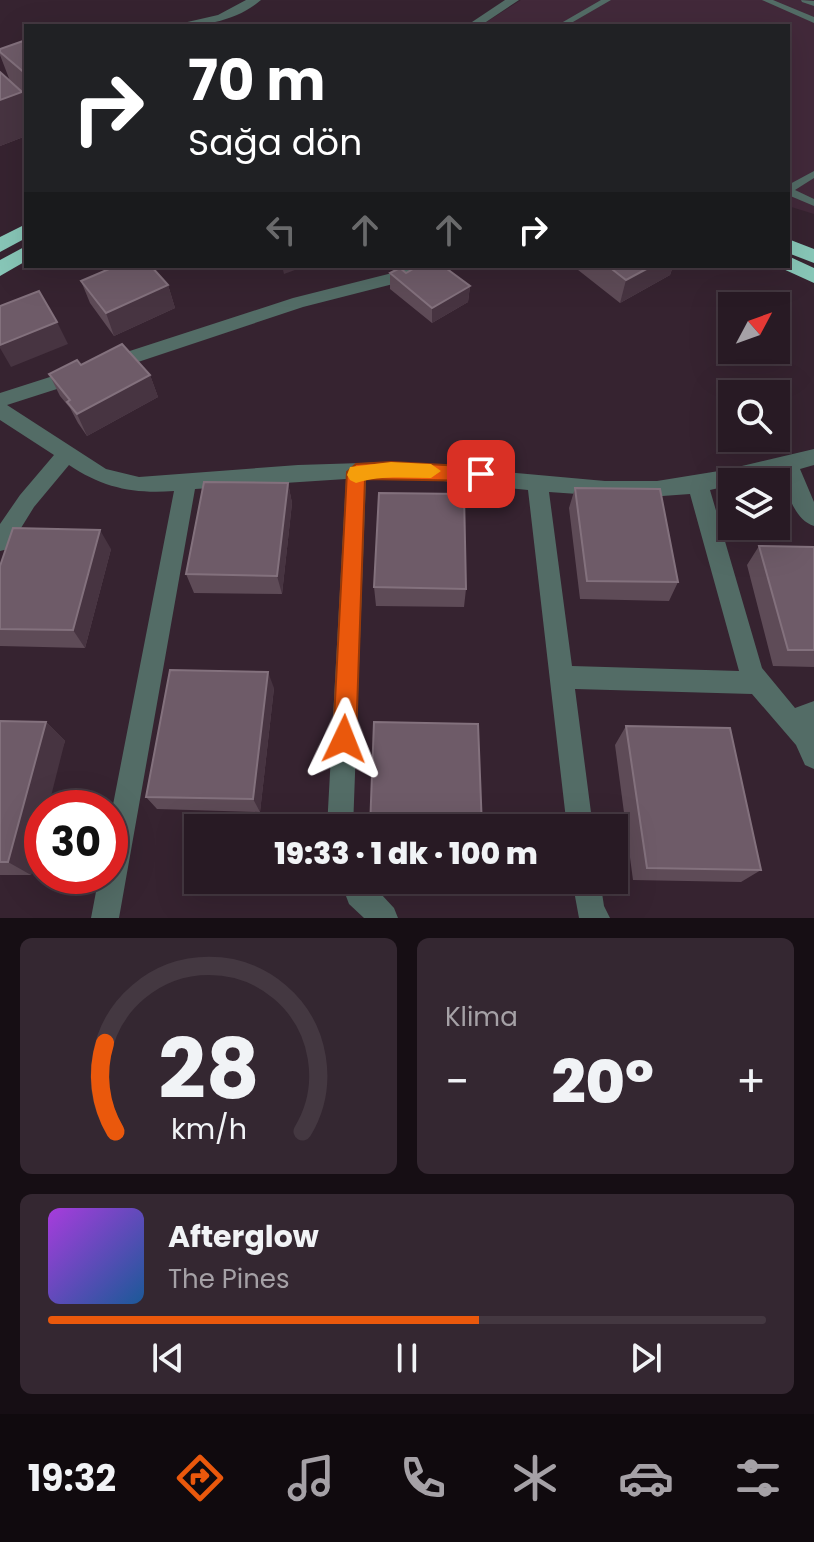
<!DOCTYPE html>
<html lang="tr">
<head>
<meta charset="utf-8">
<style>
  :root { --surface:#281a24; --page:#342731; --text:#f1f3f6; --muted:#a5a1a6; --line:#443841; --accent:#ea580c }
  body { margin:0; font-family:Poppins,sans-serif; background:var(--page); color:var(--text); height:100vh; display:flex; flex-direction:column; font-size:30px; white-space:nowrap }
  * { box-sizing:border-box; margin:0 }
  p { font-size:26px; color:var(--muted) }
  .icon { flex:none; width:44px; height:44px; fill:none; stroke:currentColor; stroke-width:2; stroke-linecap:round; stroke-linejoin:round }
  .map { position:relative; height:918px; overflow:hidden }
  .side { display:flex; flex-direction:column; gap:20px; padding:20px; background:#160e14; flex:1 }
  .side>* { flex:none }
  .top-card { position:absolute; left:24px; top:24px; width:766px; height:244px; border-radius:0px; box-shadow:0 8px 32px #0002,0 0 0 2px var(--line); background:#202124; color:#fff; overflow:hidden }
  .needle { width:52px; rotate:49deg }
  .buttons { position:absolute; left:718px; top:292px; display:grid; gap:16px }
  .buttons a { display:grid; place-items:center; width:72px; height:72px; border-radius:0px; background:var(--surface); box-shadow:0 8px 32px #0002,0 0 0 2px var(--line); font-size:40px }
  .speed { position:absolute; left:24px; top:790px; display:flex; gap:16px; font-size:40px; font-weight:700; text-align:center }
  .speed>* { display:grid; place-content:center; width:104px; height:104px; border-radius:50%; background:var(--surface); box-shadow:0 8px 32px #0002,0 0 0 2px var(--line); line-height:1 }
  .speed .limit { border:12px solid #d22; background:#fff; color:#111 }
  .pin { position:absolute; display:grid; place-items:center; width:68px; height:68px; color:#fff; margin:-34px; border-radius:16px; box-shadow:0 4px 12px #0006 }
  .me { position:absolute; width:88px; margin:-44px; rotate:2deg; stroke-linejoin:round; filter:drop-shadow(0 0 6px #0008) }
  .turn { display:flex; align-items:center; gap:28px; height:168px; padding:0 32px; font-size:36px }
  .turn .icon { width:104px; height:104px; stroke-width:2.5 }
  .turn b { display:block; font-size:56px; line-height:68px }
  .lanes { display:flex; align-items:center; height:76px; padding:0 32px; background:#0003; justify-content:center; gap:40px; direction:ltr }
  .lanes .off { opacity:.35 }
  .big { font-size:60px; font-weight:800; line-height:1.1 }
  .side .tile { flex:1; display:flex; flex-direction:column; justify-content:center; gap:12px; min-width:0; padding:0 28px; border-radius:12px; background:var(--page) }
  .side .dial { align-items:center; gap:0 }
  .dial svg { height:208px; overflow:visible; fill:none; stroke:var(--line); stroke-width:7; stroke-linecap:round; text-anchor:middle }
  .dial text { fill:var(--text); stroke:none }
  .song { display:flex; align-items:center; gap:24px }
  .cover { width:96px; height:96px; border-radius:12px; background:linear-gradient(135deg,hsl(280 70% 55%),hsl(210 70% 35%)) }
  .played { height:8px; border-radius:4px; background:linear-gradient(90deg,var(--accent) 60%,var(--line) 60%) }
  .keys { display:flex; justify-content:space-around; direction:ltr }
  .heat { display:flex; justify-content:space-between; align-items:center; font-size:44px; direction:ltr }
  .side .tiles { flex:1; display:grid; gap:20px; grid-template-columns:1fr 1fr }
  .tile:last-child { grid-column:span 2 }
  .trip { position:absolute; left:184px; top:814px; width:444px; height:80px; border-radius:0px; background:var(--surface); box-shadow:0 8px 32px #0002,0 0 0 2px var(--line); font-weight:800; line-height:80px; text-align:center }
  .tabs { display:flex; height:128px; justify-content:space-around; align-items:center; background:#100a0e; color:var(--muted) }
  .tabs .icon { width:56px; height:56px }
  .tabs .selected { color:var(--accent) }
  .tabs b { font-size:36px; color:var(--text) }
  .map>svg:first-child { display:block }
  .built { fill:#42293a }
  .lines { fill:none; stroke-linecap:round; stroke-linejoin:round }
  .lane { fill:#536c66; fill-rule:evenodd }
  .street { fill:#536c66; fill-rule:evenodd }
  .highway { fill:#88c7b8; fill-rule:evenodd }
  .wall { fill:#5e4b57 }
  .shaded-wall { fill:#473441 }
  .building { fill:#6e5b68; stroke:#83717d; stroke-width:2 }
  .route { fill:#ea580c; stroke:#983908; stroke-width:2 }
  .slow { fill:#f59e0b }
</style>
</head>
<body>
<div class="map">
<svg width="814" height="918" viewBox="0 0 814 918">
  <rect width="100%" height="100%" fill="#362330"/>
  <!-- built -->
  <path class="built" d="M 521,0 L 814,0 L 814,214 L 788,206 L 788,26 L 480,26 Z"/>
  <g class="lines">
    <!-- lane -->
    <path class="lane" d="M 601,0 L 611,0 L 566,26 L 556,26 Z
      M 762,0 L 773,0 L 814,17 L 814,23 Z
      M 801,0 L 814,1 L 814,6 L 802,2 Z
      M 814,171 L 814,178 L 795,190 L 814,199 L 814,206 L 788,195 L 788,185 Z"/>
    <!-- street -->
    <path class="street" d="M 246,0 L 261,0 C 235,22 203,26 170,26 L 218,15 Z
      M 505,0 L 519,0 L 480,26 L 466,26 Z
      M 420,266 L 450,266 L 448,270 L 303,307 L 108,372 L 99,365 L 102,360 L 293,298 Z
      M 78,368 L 85,370 L 87,375 L 85,380 L 7,405 L 106,469 L 139,477 L 298,465 L 393,462 L 605,481 L 657,481 L 725,470 L 814,449 L 814,465 L 800,469 L 814,502 L 814,526 C 793,519 788,492 781,473 L 747,482 L 732,482 L 732,485 L 710,490 L 762,668 L 795,708 L 814,701 L 814,769 L 805,765 L 796,745 L 752,694 L 575,689 L 593,828 L 567,828 L 528,490 L 424,479 L 366,478 L 353,828 L 327,828 L 346,479 L 195,489 L 119,918 L 91,918 L 99,876 L 110,876 L 110,820 L 174,491 C 134,494 103,488 69,465 L 34,507 L 8,549 L 0,551 L 0,524 L 20,495 L 54,455 L 0,420 L 0,393 ZM 549,492 L 635,498 L 690,494 L 739,671 L 572,666 Z
      M 340,880 L 368,880 L 394,908 L 398,918 L 364,918 L 349,904 Z
      M 572,880 L 600,880 L 604,906 L 610,918 L 579,918 Z"/>
    <!-- highway -->
    <path class="highway" d="M 26,224 L 26,238 L 0,252 L 0,237 Z
      M 788,239 L 814,249 L 814,263 L 788,253 Z
      M 26,246 L 26,261 L 0,276 L 0,260 Z
      M 788,256 L 814,268 L 814,283 L 781,268 L 788,266 Z"/>
  </g>
  <!-- wall -->
  <path class="wall" d="M 26,40 L 26,136 L 0,146 L 0,72 L 10,81 L 0,55 L 0,49 Z
    M 573,266 L 673,266 L 670,275 L 620,303 Z
    M 390,273 L 406,273 L 470,286 L 468,302 L 432,323 L 390,289 Z
    M 81,281 L 168,285 L 175,308 L 114,336 L 90,303 Z
    M 81,365 L 150,375 L 158,397 L 87,436 L 78,423 L 70,408 L 60,396 L 49,374 Z
    M 288,483 L 292,503 L 282,594 L 194,593 L 186,574 Z
    M 575,488 L 678,582 L 669,601 L 580,599 L 569,508 Z
    M 759,546 L 814,547 L 814,667 L 773,666 L 747,565 Z
    M 111,549 L 85,648 L 0,646 L 0,566 Z
    M 374,587 L 466,589 L 464,607 L 376,606 Z
    M 274,688 L 260,812 L 157,809 L 146,797 Z
    M 0,721 L 46,722 L 65,741 L 42,808 L 42,831 L 31,875 L 0,875 Z
    M 626,726 L 761,870 L 741,882 L 633,880 L 615,745 Z"/>
  <!-- shaded-wall -->
  <path class="shaded-wall" d="M 22,92 L 26,102 L 26,136 L 0,146 L 0,100 Z
    M 282,266 L 306,266 L 284,274 Z
    M 652,266 L 673,266 L 670,275 L 620,303 L 626,280 Z
    M 168,285 L 175,308 L 114,336 L 106,313 Z
    M 470,286 L 468,302 L 432,323 L 432,308 Z
    M 57,322 L 68,344 L 11,367 L 0,348 L 0,345 Z
    M 150,375 L 158,397 L 87,436 L 77,414 Z
    M 288,483 L 292,503 L 282,594 L 277,576 Z
    M 100,530 L 111,549 L 85,648 L 73,630 Z
    M 268,672 L 274,688 L 260,812 L 253,799 Z
    M 46,722 L 65,741 L 48,808 L 42,808 L 42,831 L 31,875 L 8,862 Z"/>
  <!-- building -->
  <path class="building" d="M 26,40 L 26,74 L 0,52 L 0,49 Z
    M 0,72 L 22,92 L 0,100 Z
    M 116,266 L 151,266 L 168,285 L 106,313 L 81,281 Z
    M 418,266 L 443,266 L 470,286 L 432,308 L 390,273 L 400,268 L 406,273 Z
    M 608,266 L 652,266 L 626,280 Z
    M 39,291 L 57,322 L 0,345 L 0,306 Z
    M 122,344 L 150,375 L 77,414 L 67,402 L 70,400 L 49,374 L 77,360 L 81,365 Z
    M 204,482 L 288,483 L 277,576 L 186,574 Z
    M 575,488 L 660,489 L 678,582 L 587,581 Z
    M 379,493 L 464,494 L 466,589 L 374,587 Z
    M 13,528 L 100,530 L 73,630 L 0,629 L 0,566 Z
    M 759,546 L 814,547 L 814,650 L 788,650 Z
    M 170,670 L 268,672 L 253,799 L 146,797 Z
    M 0,721 L 46,722 L 8,862 L 0,862 Z
    M 374,722 L 478,724 L 482,828 L 370,828 Z
    M 626,726 L 730,728 L 761,870 L 647,868 Z"/>
  <!-- route -->
  <path class="route" d="M 391,462 L 481,467 L 488,469 L 490,474 L 488,479 L 481,481 L 365,479 L 356,739 L 352,747 L 344,750 L 336,747 L 333,739 L 347,472 L 356,464 Z"/>
  <!-- slow -->
  <path class="slow" d="M 391,462 L 431,464 L 441,471 L 431,478 C 406,478 380,475 356,483 L 350,480 L 347,475 L 350,467 Z"/>
</svg>
<div class="buttons">
<a><svg class="needle" viewBox="-14 -14 28 28"><path d="M0-13l5 13h-10z" fill="#e53935"/><path d="M0 13l5-13h-10z" fill="#a5a1a6"/></svg></a>
<a><svg class="icon" aria-label="search" viewBox="0 0 24 24"><circle cx="10" cy="10" r="6"/><path d="M15 15l6 6"/></svg></a>
<a><svg class="icon" aria-label="layers" viewBox="0 0 24 24"><path d="M12 4l9 5-9 5-9-5zM3 14l9 5 9-5"/></svg></a>
</div>
<div class="speed"><div class="limit">30</div></div>
<div class="pin" style="left:481px;top:474px;background:#d93025"><svg class="icon" aria-label="arrive" viewBox="0 0 24 24"><path d="M6 21V4h12l-3 4 3 4H6"/></svg></div>
<svg class="me" style="left:344px;top:739px" viewBox="-20 -20 40 40"><path d="M0-17L14 15 0 8-14 15z" fill="#ea580c" stroke="#fff" stroke-width="4"/></svg>
<div class="trip">19:33 · 1 dk · 100 m</div>
<div class="top-card">
<div class="turn"><svg class="icon" aria-label="right" viewBox="0 0 24 24"><path d="M7 20v-9h11M14 6l5 5-5 5"/></svg><div><b>70 m</b>Sağa dön</div></div>
<div class="lanes"><svg class="icon off" aria-label="left" viewBox="0 0 24 24"><path d="M17 20v-9H6M10 6l-5 5 5 5"/></svg><svg class="icon off" aria-label="ahead" viewBox="0 0 24 24"><path d="M12 20V5M6 11l6-6 6 6"/></svg><svg class="icon off" aria-label="ahead" viewBox="0 0 24 24"><path d="M12 20V5M6 11l6-6 6 6"/></svg><svg class="icon" aria-label="right" viewBox="0 0 24 24"><path d="M7 20v-9h11M14 6l5 5-5 5"/></svg></div>
</div>
</div>
<section class="side">
<div class="tiles">
<div class="tile dial"><svg viewBox="0 0 100 80">
<path d="M14 69A42 42 0 1 1 86 69"/>
<path d="M14 69A42 42 0 0 1 10 35" stroke="#ea580c"/>
<text x="50" y="56" font-size="32" font-weight="700">28</text>
<text x="50" y="72" font-size="11">km/h</text>
</svg></div>
<div class="tile"><p>Klima</p>
<div class="heat"><a>−</a><b class="big">20°</b><a>+</a></div>
</div>
<div class="tile">
<div class="song"><i class="cover"></i><div><b>Afterglow</b><p>The Pines</p></div></div>
<div class="played"></div>
<div class="keys"><svg class="icon" aria-label="previous" viewBox="0 0 24 24"><path d="M18 5L8 12l10 7zM5 5v14"/></svg><svg class="icon" aria-label="pause" viewBox="0 0 24 24"><path d="M8 5v14M16 5v14"/></svg><svg class="icon" aria-label="next" viewBox="0 0 24 24"><path d="M6 5l10 7-10 7zM19 5v14"/></svg></div>
</div>
</div>
</section>
<nav class="tabs">
<b>19:32</b>
<svg class="icon selected" aria-label="directions" viewBox="0 0 24 24"><path d="M12 3l9 9-9 9-9-9zM9 14v-3h6M13 9l2 2-2 2"/></svg>
<svg class="icon" aria-label="music" viewBox="0 0 24 24"><path d="M9 18V5l10-2v13"/><circle cx="6" cy="18" r="3"/><circle cx="16" cy="16" r="3"/></svg>
<svg class="icon" aria-label="phone" viewBox="0 0 24 24"><path d="M5 4h4l2 5-3 2q2 4 5 5l2-3 5 2v4C11 20 4 13 5 4z"/></svg>
<svg class="icon" aria-label="climate" viewBox="0 0 24 24"><path d="M12 3v18M4 7l16 10M4 17L20 7"/></svg>
<svg class="icon" aria-label="car" viewBox="0 0 24 24"><path d="M5 17H2v-5l4-1 3-4h7l3 4 3 1v5h-3M9 17h6M6 11h13"/><circle cx="7" cy="17" r="2"/><circle cx="17" cy="17" r="2"/></svg>
<svg class="icon" aria-label="filters" viewBox="0 0 24 24"><path d="M4 7h16M4 17h16"/><circle cx="9" cy="7" r="2"/><circle cx="15" cy="17" r="2"/></svg>
</nav>
</body>
</html>
